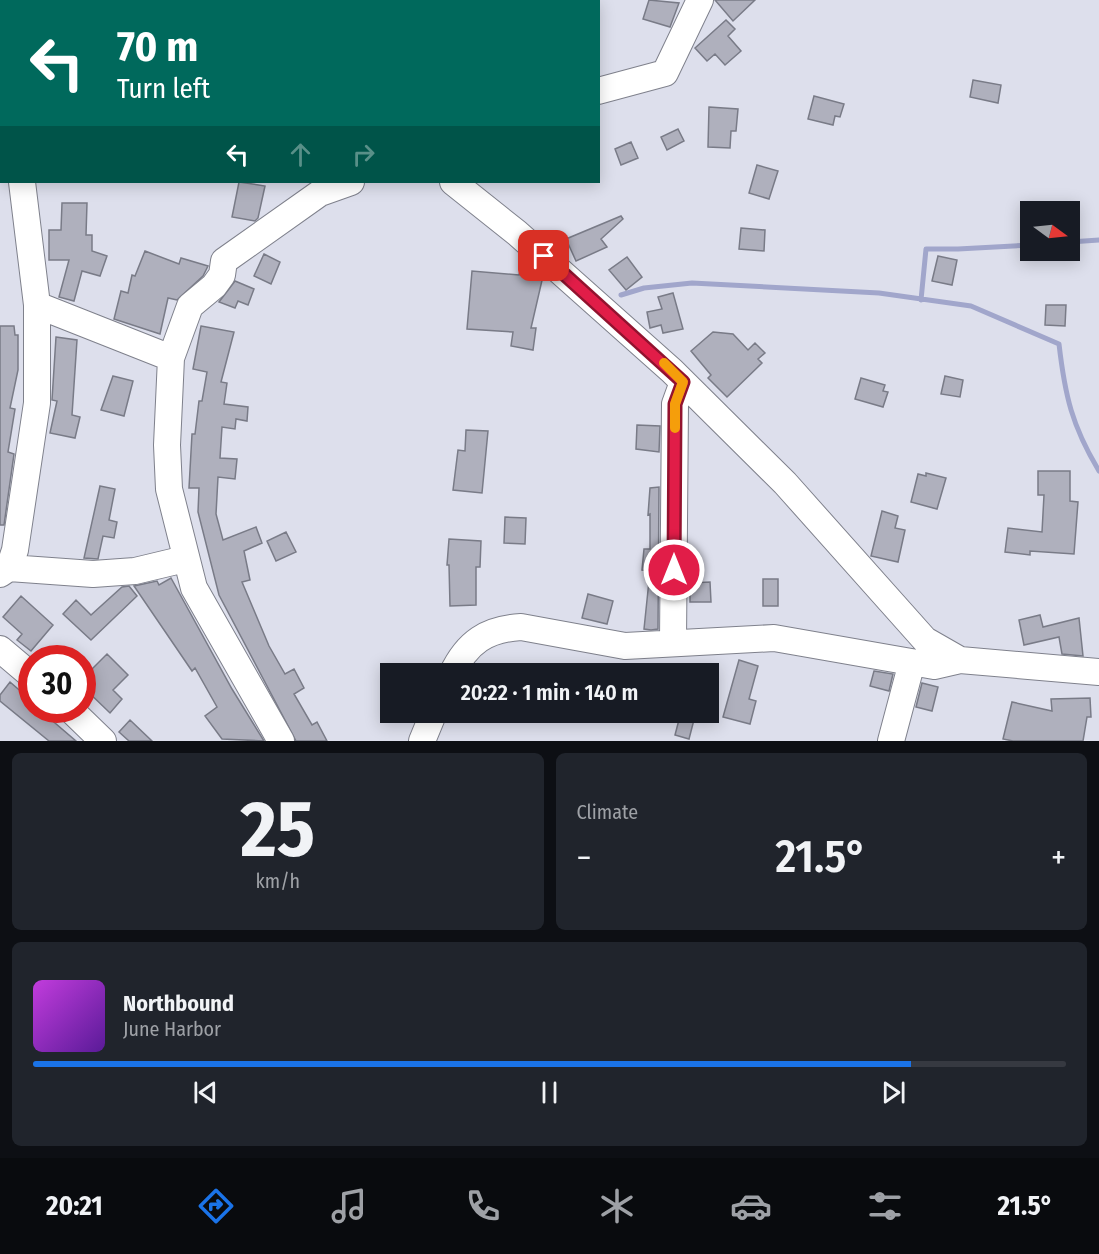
<!DOCTYPE html>
<html lang="en">
<head>
<meta charset="utf-8">
<style>
  :root { --surface:#171b24; --page:#20242c; --text:#f1f3f6; --muted:#9ea1a6; --line:#363941; --accent:#1a73e8 }
  body { margin:0; font-family:"Fira Sans Condensed",sans-serif; background:var(--page); color:var(--text); height:100vh; display:flex; flex-direction:column; font-size:22px; white-space:nowrap }
  * { box-sizing:border-box; margin:0 }
  p { font-size:20px; color:var(--muted) }
  .icon { flex:none; width:33px; height:33px; fill:none; stroke:currentColor; stroke-width:2; stroke-linecap:round; stroke-linejoin:round }
  .map { position:relative; height:741px; overflow:hidden }
  .panel { display:flex; flex-direction:column; gap:12px; padding:12px; background:#0d0f14; flex:1 }
  .panel>* { flex:none }
  .banner { position:absolute; left:0px; top:0px; width:600px; height:183px; box-shadow:0 3px 15px #0003; background:#00695c; color:#fff; overflow:hidden }
  .needle { width:39px; rotate:105deg }
  .buttons { position:absolute; left:1020px; top:201px; display:grid; gap:12px }
  .buttons a { display:grid; place-items:center; width:60px; height:60px; border-radius:0px; background:var(--surface); box-shadow:0 3px 15px #0003; font-size:30px }
  .speed { position:absolute; left:18px; top:645px; display:flex; gap:12px; font-size:30px; font-weight:700; text-align:center }
  .speed>* { display:grid; place-content:center; width:78px; height:78px; border-radius:50%; background:var(--surface); box-shadow:0 3px 15px #0003; line-height:1 }
  .speed .limit { border:9px solid #d22; background:#fff; color:#111 }
  .pin { position:absolute; display:grid; place-items:center; width:51px; height:51px; color:#fff; margin:-26px; border-radius:12px; box-shadow:0 3px 9px #0006 }
  .me { position:absolute; width:66px; margin:-33px; rotate:0deg; stroke-linejoin:round; filter:drop-shadow(0 0 4px #0008) }
  .turn { display:flex; align-items:center; gap:21px; height:126px; padding:0 18px; font-size:27px }
  .turn .icon { width:78px; height:78px; stroke-width:2.5 }
  .turn b { display:block; font-size:42px; line-height:51px }
  .lanes { display:flex; align-items:center; height:57px; padding:0 18px; background:#0003; justify-content:center; gap:30px; direction:ltr }
  .lanes .off { opacity:.35 }
  .big { font-size:45px; font-weight:600; line-height:1.1 }
  .panel .tile { flex:1; display:flex; flex-direction:column; justify-content:center; gap:9px; min-width:0; padding:0 21px; border-radius:9px; background:var(--page) }
  .panel .dial { align-items:center; gap:0 }
  .dial b { font-size:78px; line-height:1 }
  .song { display:flex; align-items:center; gap:18px }
  .cover { width:72px; height:72px; border-radius:9px; background:linear-gradient(135deg,hsl(290 70% 55%),hsl(270 70% 35%)) }
  .played { height:6px; border-radius:3px; background:linear-gradient(90deg,var(--accent) 85%,var(--line) 85%) }
  .keys { display:flex; justify-content:space-around; direction:ltr }
  .heat { display:flex; justify-content:space-between; align-items:center; font-size:33px; direction:ltr }
  .panel .tiles { flex:1; display:grid; gap:12px; grid-template-columns:1fr 1fr }
  .tile:last-child { grid-column:span 2 }
  .trip { position:absolute; left:380px; top:663px; width:339px; height:60px; border-radius:0px; background:var(--surface); box-shadow:0 3px 15px #0003; font-weight:600; line-height:60px; text-align:center }
  .dock { display:flex; height:96px; justify-content:space-around; align-items:center; background:#090b0e; color:var(--muted) }
  .dock .icon { width:42px; height:42px }
  .dock .on { color:var(--accent) }
  .dock b { font-size:27px; color:var(--text) }
  .map>svg:first-child { display:block }
  .lines { fill:none; stroke-linecap:round; stroke-linejoin:round }
  .stream { stroke:#a1a6cb; stroke-width:5 }
  .building { fill:#afb0bd; stroke:#797b87; stroke-width:1.5 }
  .minor-casing { stroke:#7f818c; stroke-width:28 }
  .minor { stroke:#fff; stroke-width:26 }
  .route-casing { stroke:#92132f; stroke-width:15 }
  .route { stroke:#e11d48; stroke-width:10 }
  .slow { stroke:#f59e0b; stroke-width:10 }
</style>
</head>
<body>
<div class="map">
<svg width="1099" height="741" viewBox="0 0 1099 741">
  <rect width="100%" height="100%" fill="#dddfec"/>
  <g class="lines">
    <!-- stream -->
    <path class="stream" d="M 1070,242 L 1099,240
      M 621,295 L 644,288 L 692,283 L 879,293 L 971,306 L 1059,344 C 1065,396 1072,426 1099,471
      M 921,300 L 926,249 L 958,249 L 1030,245"/>
  </g>
  <!-- building -->
  <path class="building" d="M 649,0 L 679,3 L 670,27 L 643,19 Z
    M 715,0 L 755,0 L 733,21 Z
    M 726,20 L 735,29 L 728,36 L 741,51 L 725,65 L 715,54 L 707,61 L 695,48 Z
    M 973,80 L 1001,85 L 998,103 L 970,97 Z
    M 814,96 L 844,104 L 840,117 L 835,116 L 833,125 L 808,119 Z
    M 709,107 L 738,109 L 736,131 L 731,131 L 730,148 L 708,147 Z
    M 678,129 L 684,141 L 667,150 L 661,137 Z
    M 631,142 L 638,158 L 621,165 L 615,149 Z
    M 757,165 L 778,171 L 769,199 L 749,193 Z
    M 239,182 L 265,186 L 258,218 L 255,221 L 232,217 Z
    M 62,203 L 87,203 L 86,235 L 92,235 L 92,251 L 107,256 L 100,276 L 82,271 L 74,301 L 59,297 L 69,260 L 49,260 L 49,230 L 61,230 Z
    M 621,216 L 623,219 L 601,239 L 607,247 L 576,261 L 566,239 Z
    M 741,228 L 765,230 L 764,251 L 739,249 Z
    M 145,251 L 179,264 L 181,258 L 208,266 L 203,276 L 177,300 L 168,298 L 160,334 L 114,319 L 121,291 L 128,293 L 132,275 L 135,276 Z
    M 264,254 L 280,262 L 271,284 L 254,276 Z
    M 938,256 L 957,260 L 952,285 L 932,281 Z
    M 627,257 L 642,277 L 626,290 L 609,270 Z
    M 523,259 L 543,276 L 531,328 L 536,328 L 533,350 L 511,346 L 513,332 L 467,329 L 472,271 L 519,275 Z
    M 235,281 L 254,289 L 248,305 L 238,301 L 235,308 L 219,302 Z
    M 673,293 L 683,329 L 663,333 L 661,325 L 650,328 L 647,312 L 662,309 L 658,297 Z
    M 1046,305 L 1066,305 L 1065,326 L 1045,325 Z
    M 0,326 L 14,326 L 15,335 L 18,335 L 18,370 L 10,408 L 15,409 L 8,452 L 14,454 L 4,525 L 0,525 Z
    M 201,326 L 234,332 L 221,382 L 227,383 L 224,404 L 248,407 L 247,421 L 236,419 L 235,429 L 222,427 L 220,458 L 237,459 L 235,479 L 218,477 L 216,514 L 223,540 L 256,527 L 262,543 L 244,551 L 250,580 L 242,582 L 269,646 L 285,674 L 294,669 L 304,688 L 294,694 L 312,725 L 317,722 L 327,741 L 296,741 L 219,595 L 198,512 L 199,488 L 189,488 L 192,434 L 195,434 L 199,401 L 202,401 L 207,372 L 193,369 Z
    M 713,332 L 733,334 L 748,350 L 755,343 L 765,353 L 758,359 L 762,363 L 727,397 L 708,378 L 711,375 L 691,351 Z
    M 56,337 L 77,340 L 72,415 L 80,417 L 75,438 L 50,433 L 57,401 L 52,400 Z
    M 113,376 L 133,381 L 124,416 L 101,410 Z
    M 945,376 L 963,380 L 960,397 L 941,394 Z
    M 861,378 L 885,385 L 883,391 L 888,392 L 883,407 L 855,399 Z
    M 637,425 L 660,426 L 659,452 L 636,449 Z
    M 466,430 L 488,431 L 482,493 L 453,490 L 458,450 L 465,451 Z
    M 1038,471 L 1070,471 L 1070,501 L 1078,502 L 1074,554 L 1030,551 L 1030,555 L 1005,552 L 1008,528 L 1042,532 L 1044,495 L 1038,495 Z
    M 926,473 L 946,478 L 937,509 L 911,502 L 918,474 L 926,476 Z
    M 100,486 L 115,489 L 109,520 L 117,522 L 114,538 L 103,536 L 98,559 L 84,558 Z
    M 659,487 L 658,629 L 651,630 L 644,629 L 650,571 L 642,570 L 644,549 L 650,549 L 650,514 L 648,515 L 650,488 Z
    M 882,511 L 898,516 L 895,528 L 905,530 L 898,562 L 871,556 Z
    M 505,517 L 526,518 L 525,544 L 504,543 Z
    M 286,532 L 296,552 L 276,561 L 267,541 Z
    M 449,539 L 481,541 L 480,567 L 476,567 L 476,605 L 450,606 L 449,565 L 447,565 Z
    M 171,578 L 232,689 L 264,741 L 222,739 L 205,716 L 217,707 L 195,668 L 192,671 L 134,586 L 157,581 L 159,585 Z
    M 763,579 L 778,579 L 778,606 L 763,606 Z
    M 710,582 L 711,602 L 690,602 L 690,583 Z
    M 129,586 L 137,596 L 91,640 L 63,614 L 76,600 L 91,615 L 122,587 Z
    M 588,594 L 613,601 L 607,624 L 582,618 Z
    M 21,596 L 53,625 L 31,651 L 17,640 L 22,634 L 3,617 Z
    M 1040,615 L 1043,627 L 1079,618 L 1083,656 L 1062,654 L 1059,637 L 1024,645 L 1019,620 Z
    M 107,654 L 128,675 L 113,690 L 122,699 L 110,713 L 82,686 L 82,679 Z
    M 739,660 L 758,666 L 749,699 L 756,701 L 750,724 L 723,717 Z
    M 874,671 L 893,674 L 889,691 L 870,686 Z
    M 10,682 L 32,701 L 32,710 L 54,710 L 48,717 L 76,741 L 49,741 L 0,701 L 0,695 Z
    M 922,683 L 938,687 L 932,711 L 916,707 Z
    M 1090,698 L 1091,717 L 1087,717 L 1083,741 L 1013,741 L 1003,739 L 1012,702 L 1052,711 L 1051,699 Z
    M 681,712 L 696,712 L 689,739 L 675,735 Z
    M 130,720 L 152,741 L 129,741 L 119,732 Z"/>
  <g class="lines">
    <defs>
      <path id="minor" d="M 245,0 L 247,2
        M 0,31 L 2,42
        M 598,91 L 665,73 L 700,0
        M 453,182 L 517,233 L 672,371 L 785,483 L 925,640 L 960,660 L 1099,672
        M 37,305 L 171,358
        M 9,568 L 93,574 L 135,571 L 185,559
        M 0,574 L 9,568 L 15,550 L 37,403 L 37,305 L 22,182
        M 673,641 L 675,404 L 683,382
        M 0,649 L 32,676
        M 452,674 C 467,642 487,629 521,627 L 625,646 L 774,638 L 934,666 L 960,660
        M 71,710 L 103,741
        M 281,741 L 194,588 L 169,489 L 167,445 L 171,358 L 190,306 L 214,286 L 222,275 L 224,261 L 320,193 L 351,182
        M 422,741 L 434,712
        M 891,741 L 912,662"/>
    </defs>
    <!-- minor casing -->
    <use href="#minor" class="minor-casing"/>
    <!-- minor -->
    <use href="#minor" class="minor"/>
  </g>
  <g class="lines">
    <defs>
      <path id="route" d="M 544,256 L 683,382 L 675,404 L 674,570"/>
    </defs>
    <!-- route casing -->
    <use href="#route" class="route-casing"/>
    <!-- route -->
    <use href="#route" class="route"/>
    <!-- slow -->
    <path class="slow" d="M 664,363 L 683,382 L 675,404 L 675,428"/>
  </g>
</svg>
<div class="buttons">
<a><svg class="needle" viewBox="-14 -14 28 28"><path d="M0-13l5 13h-10z" fill="#e53935"/><path d="M0 13l5-13h-10z" fill="#9ea1a6"/></svg></a>
</div>
<div class="speed"><div class="limit">30</div></div>
<div class="pin" style="left:544px;top:256px;background:#d93025"><svg class="icon" aria-label="arrive" viewBox="0 0 24 24"><path d="M6 21V4h12l-3 4 3 4H6"/></svg></div>
<svg class="me" style="left:674px;top:570px" viewBox="-20 -20 40 40"><circle r="17" fill="#e11d48" stroke="#fff" stroke-width="3"/><path d="M0-11L8 9 0 5-8 9z" fill="#fff"/></svg>
<div class="trip">20:22 · 1 min · 140 m</div>
<div class="banner">
<div class="turn"><svg class="icon" aria-label="left" viewBox="0 0 24 24"><path d="M17 20v-9H6M10 6l-5 5 5 5"/></svg><div><b>70 m</b>Turn left</div></div>
<div class="lanes"><svg class="icon" aria-label="left" viewBox="0 0 24 24"><path d="M17 20v-9H6M10 6l-5 5 5 5"/></svg><svg class="icon off" aria-label="ahead" viewBox="0 0 24 24"><path d="M12 20V5M6 11l6-6 6 6"/></svg><svg class="icon off" aria-label="right" viewBox="0 0 24 24"><path d="M7 20v-9h11M14 6l5 5-5 5"/></svg></div>
</div>
</div>
<section class="panel">
<div class="tiles">
<div class="tile dial"><b>25</b><p>km/h</p></div>
<div class="tile"><p>Climate</p>
<div class="heat"><a>−</a><b class="big">21.5°</b><a>+</a></div>
</div>
<div class="tile">
<div class="song"><i class="cover"></i><div><b>Northbound</b><p>June Harbor</p></div></div>
<div class="played"></div>
<div class="keys"><svg class="icon" aria-label="previous" viewBox="0 0 24 24"><path d="M18 5L8 12l10 7zM5 5v14"/></svg><svg class="icon" aria-label="pause" viewBox="0 0 24 24"><path d="M8 5v14M16 5v14"/></svg><svg class="icon" aria-label="next" viewBox="0 0 24 24"><path d="M6 5l10 7-10 7zM19 5v14"/></svg></div>
</div>
</div>
</section>
<nav class="dock">
<b>20:21</b>
<svg class="icon on" aria-label="directions" viewBox="0 0 24 24"><path d="M12 3l9 9-9 9-9-9zM9 14v-3h6M13 9l2 2-2 2"/></svg>
<svg class="icon" aria-label="music" viewBox="0 0 24 24"><path d="M9 18V5l10-2v13"/><circle cx="6" cy="18" r="3"/><circle cx="16" cy="16" r="3"/></svg>
<svg class="icon" aria-label="phone" viewBox="0 0 24 24"><path d="M5 4h4l2 5-3 2q2 4 5 5l2-3 5 2v4C11 20 4 13 5 4z"/></svg>
<svg class="icon" aria-label="climate" viewBox="0 0 24 24"><path d="M12 3v18M4 7l16 10M4 17L20 7"/></svg>
<svg class="icon" aria-label="car" viewBox="0 0 24 24"><path d="M5 17H2v-5l4-1 3-4h7l3 4 3 1v5h-3M9 17h6M6 11h13"/><circle cx="7" cy="17" r="2"/><circle cx="17" cy="17" r="2"/></svg>
<svg class="icon" aria-label="filters" viewBox="0 0 24 24"><path d="M4 7h16M4 17h16"/><circle cx="9" cy="7" r="2"/><circle cx="15" cy="17" r="2"/></svg>
<b>21.5°</b>
</nav>
</body>
</html>
